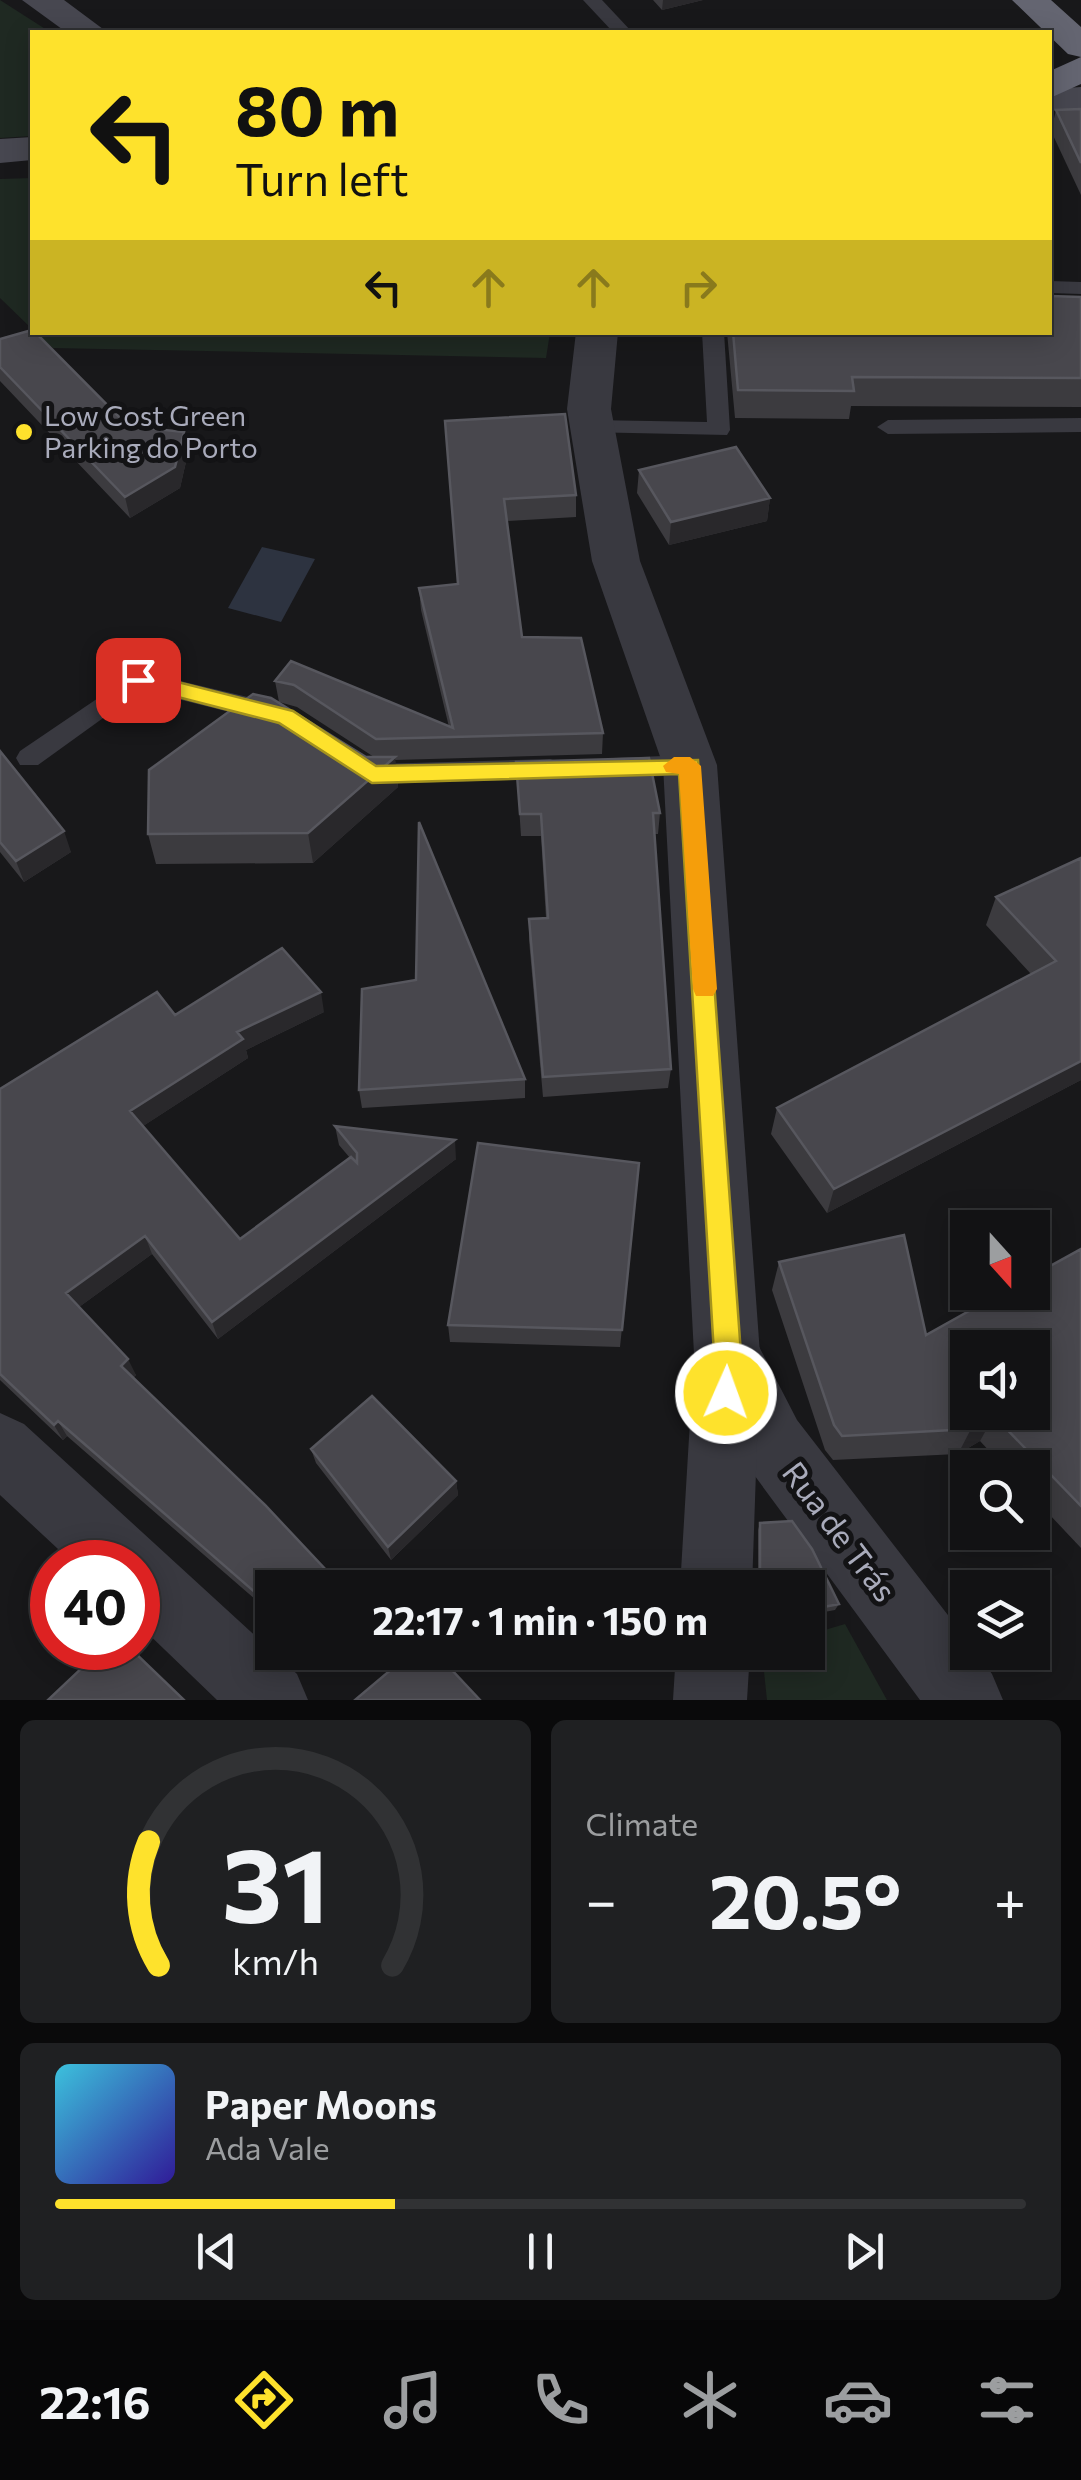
<!DOCTYPE html>
<html lang="en">
<head>
<meta charset="utf-8">
<style>
  :root { --surface:#121214; --page:#1f2022; --text:#f1f3f6; --muted:#9c9ea0; --line:#313234; --accent:#fee22c }
  body { margin:0; font-family:Commissioner,sans-serif; background:var(--page); color:var(--text); height:100vh; display:flex; flex-direction:column; font-size:38px; white-space:nowrap }
  * { box-sizing:border-box; margin:0 }
  p { font-size:32px; color:var(--muted) }
  .icon { flex:none; width:55px; height:55px; fill:none; stroke:currentColor; stroke-width:2; stroke-linecap:round; stroke-linejoin:round }
  .map { position:relative; height:1700px; overflow:hidden }
  .sheet { display:flex; flex-direction:column; gap:20px; padding:20px; background:#0a0a0b; flex:1 }
  .sheet>* { flex:none }
  .hud { position:absolute; left:30px; top:30px; width:1022px; height:305px; border-radius:0px; box-shadow:0 5px 25px #0003,0 0 0 2px var(--line); background:#fee22c; color:#111; overflow:hidden }
  .needle { width:65px; rotate:159deg }
  .fabs { position:absolute; left:950px; top:1210px; display:grid; gap:20px }
  .fabs a { display:grid; place-items:center; width:100px; height:100px; border-radius:0px; background:var(--surface); box-shadow:0 5px 25px #0003,0 0 0 2px var(--line); font-size:50px }
  .speed { position:absolute; left:30px; top:1540px; display:flex; gap:20px; font-size:50px; font-weight:700; text-align:center }
  .speed>* { display:grid; place-content:center; width:130px; height:130px; border-radius:50%; background:var(--surface); box-shadow:0 5px 25px #0003,0 0 0 2px var(--line); line-height:1 }
  .speed .limit { border:15px solid #d22; background:#fff; color:#111 }
  .pin { position:absolute; display:grid; place-items:center; width:85px; height:85px; color:#fff; margin:-42px; border-radius:20px; box-shadow:0 5px 15px #0006 }
  .me { position:absolute; width:110px; margin:-55px; rotate:2deg; stroke-linejoin:round; filter:drop-shadow(0 0 8px #0008) }
  .turn { display:flex; align-items:center; gap:35px; height:210px; padding:0 40px; font-size:45px }
  .turn .icon { width:130px; height:130px; stroke-width:2.5 }
  .turn b { display:block; font-size:70px; line-height:85px }
  .lanes { display:flex; align-items:center; height:95px; padding:0 40px; background:#0003; justify-content:center; gap:50px; direction:ltr }
  .lanes .off { opacity:.35 }
  .big { font-size:75px; font-weight:700; line-height:1.1 }
  .sheet .widget { flex:1; display:flex; flex-direction:column; justify-content:center; gap:15px; min-width:0; padding:0 35px; border-radius:15px; background:var(--page) }
  .sheet .dial { align-items:center; gap:0 }
  .dial svg { height:260px; overflow:visible; fill:none; stroke:var(--line); stroke-width:7; stroke-linecap:round; text-anchor:middle }
  .dial text { fill:var(--text); stroke:none }
  .song { display:flex; align-items:center; gap:30px }
  .cover { width:120px; height:120px; border-radius:15px; background:linear-gradient(135deg,hsl(190 70% 55%),hsl(250 70% 35%)) }
  .played { height:10px; border-radius:5px; background:linear-gradient(90deg,var(--accent) 35%,var(--line) 35%) }
  .keys { display:flex; justify-content:space-around; direction:ltr }
  .heat { display:flex; justify-content:space-between; align-items:center; font-size:55px; direction:ltr }
  .sheet .tiles { flex:1; display:grid; gap:20px; grid-template-columns:1fr 1fr }
  .widget:last-child { grid-column:span 2 }
  .trip { position:absolute; left:255px; top:1570px; width:570px; height:100px; border-radius:0px; background:var(--surface); box-shadow:0 5px 25px #0003,0 0 0 2px var(--line); font-weight:700; line-height:100px; text-align:center }
  .dock { display:flex; height:160px; justify-content:space-around; align-items:center; background:#070708; color:var(--muted) }
  .dock .icon { width:70px; height:70px }
  .dock .selected { color:var(--accent) }
  .dock b { font-size:45px; color:var(--text) }
  .map>svg:first-child { display:block }
  .green { fill:#1f2922 }
  .water { fill:#2d3340 }
  .lines { fill:none; stroke-linecap:round; stroke-linejoin:round }
  .service { fill:#393940; fill-rule:evenodd }
  .minor { fill:#393940; fill-rule:evenodd }
  .tertiary { fill:#393940; fill-rule:evenodd }
  .secondary { fill:#474750; fill-rule:evenodd }
  .motorway { fill:#646571; fill-rule:evenodd }
  .wall { fill:#3c3b3f }
  .shaded-wall { fill:#29282b }
  .building { fill:#48474d; stroke:#57575e; stroke-width:2.5; fill-rule:evenodd }
  .route { fill:#fee22c; stroke:#a5931d; stroke-width:2.5 }
  .slow { fill:#f59e0b }
  .poi-dot { fill:#fee22c; stroke:#131315; stroke-width:4 }
  .labels { text-anchor:middle; stroke-width:10; stroke-linejoin:round; paint-order:stroke }
  .poi-label { font-size:28px; fill:#a9abbb; stroke:#131315; text-anchor:start }
  .near-street-label { font-size:32px; fill:#a9abbb; stroke:#131315 }
</style>
</head>
<body>
<div class="map">
<svg width="1081" height="1700" viewBox="0 0 1081 1700">
  <rect width="100%" height="100%" fill="#18181a"/>
  <!-- green -->
  <path class="green" d="M 0,0 L 50,32 L 32,32 L 32,136 L 0,138 Z
    M 32,178 L 32,329 L 0,298 L 0,179 Z
    M 36,333 L 550,333 L 546,358 L 53,348 Z
    M 845,1624 L 887,1700 L 767,1700 L 762,1653 L 808,1652 L 808,1635 Z"/>
  <!-- water -->
  <path class="water" d="M 262,547 L 315,559 L 281,622 L 228,608 Z"/>
  <g class="lines">
    <!-- service -->
    <path class="service" d="M 583,0 L 602,0 L 632,32 L 613,32 Z
      M 1050,281 L 1081,282 L 1081,294 L 1050,293 Z
      M 702,332 L 724,332 L 730,430 L 727,435 L 584,432 L 581,427 L 592,420 L 707,422 Z
      M 1081,418 L 1081,432 L 888,434 L 877,427 L 888,420 Z
      M 138,671 L 273,703 L 282,706 L 286,713 L 282,720 L 273,723 L 142,690 L 38,765 L 20,765 L 16,758 L 20,751 Z
      M 690,755 L 699,758 L 703,765 L 699,772 L 690,775 L 613,778 L 604,775 L 600,768 L 604,761 L 613,758 Z
      M 361,757 L 376,764 L 550,759 L 559,762 L 563,769 L 559,776 L 550,779 L 372,784 L 352,774 L 348,767 L 352,760 Z"/>
    <!-- minor -->
    <path class="minor" d="M 727,1322 L 751,1331 L 797,1420 L 968,1641 L 968,1652 L 976,1652 L 992,1674 L 1003,1700 L 920,1700 L 749,1468 L 694,1354 L 703,1331 Z"/>
    <!-- tertiary -->
    <path class="tertiary" d="M 576,332 L 618,332 L 611,409 L 640,561 L 717,765 L 760,1354 L 752,1588 L 680,1588 L 694,1354 L 663,765 L 592,561 L 567,409 Z
      M 0,1413 L 24,1424 L 297,1674 L 308,1700 L 217,1700 L 138,1624 L 138,1562 L 72,1562 L 0,1495 Z
      M 676,1652 L 750,1652 L 747,1700 L 673,1700 Z"/>
    <!-- secondary -->
    <path class="secondary" d="M 22,0 L 64,0 L 107,32 L 66,32 Z
      M 1081,87 L 1081,109 L 1050,111 L 1050,89 Z
      M 32,137 L 32,160 L 0,163 L 0,139 Z"/>
    <!-- motorway -->
    <path class="motorway" d="M 1012,0 L 1051,0 L 1081,27 L 1081,57 L 1068,54 Z
      M 1081,57 L 1081,84 L 1050,98 L 1050,71 Z"/>
  </g>
  <!-- wall -->
  <path class="wall" d="M 653,0 L 703,0 L 662,10 Z
    M 1081,109 L 1081,195 L 1051,131 L 1056,110 Z
    M 1081,297 L 1081,407 L 851,406 L 849,419 L 735,418 L 727,332 L 1050,332 Z
    M 0,339 L 128,426 L 188,453 L 180,488 L 130,518 L 0,381 Z
    M 445,421 L 576,495 L 576,517 L 506,521 L 522,637 L 603,733 L 602,754 L 395,760 L 398,787 L 313,863 L 156,864 L 148,834 L 366,757 L 374,757 L 297,707 L 279,702 L 275,681 L 449,727 L 421,610 L 419,588 L 458,584 Z
    M 639,470 L 770,498 L 767,521 L 669,545 L 637,493 Z
    M 0,751 L 71,852 L 24,882 L 0,852 Z
    M 516,762 L 660,813 L 658,834 L 654,834 L 671,1069 L 668,1088 L 543,1097 L 529,940 L 529,919 L 546,918 L 541,836 L 521,836 Z
    M 1081,858 L 1081,1080 L 827,1213 L 771,1134 L 777,1108 L 1031,974 L 986,925 L 996,897 Z
    M 324,1012 L 246,1050 L 248,1058 L 143,1126 L 240,1239 L 350,1158 L 339,1145 L 335,1126 L 456,1159 L 218,1339 L 152,1254 L 79,1307 L 136,1375 L 133,1378 L 272,1588 L 272,1614 L 67,1436 L 63,1440 L 0,1380 L 0,1089 L 175,1015 Z
    M 525,1079 L 525,1098 L 362,1108 L 359,1090 Z
    M 639,1163 L 620,1347 L 450,1342 L 448,1325 Z
    M 1081,1249 L 1081,1548 L 1032,1496 L 1032,1468 L 1005,1468 L 980,1441 L 958,1454 L 833,1460 L 825,1450 L 772,1290 L 779,1262 L 926,1335 Z
    M 311,1449 L 456,1481 L 458,1495 L 391,1560 L 316,1463 Z
    M 760,1523 L 839,1604 L 835,1610 L 808,1615 L 808,1588 L 758,1588 L 758,1530 Z"/>
  <!-- shaded-wall -->
  <path class="shaded-wall" d="M 663,0 L 703,0 L 662,10 Z
    M 184,432 L 188,453 L 180,488 L 130,518 L 125,497 Z
    M 770,498 L 767,521 L 669,545 L 671,522 Z
    M 395,757 L 398,787 L 313,863 L 308,833 Z
    M 64,831 L 71,852 L 24,882 L 16,861 Z
    M 321,992 L 324,1012 L 246,1050 L 248,1058 L 137,1130 L 130,1111 L 237,1032 Z
    M 1081,1061 L 1081,1080 L 827,1213 L 834,1189 Z
    M 455,1140 L 456,1159 L 218,1339 L 212,1322 Z
    M 145,1236 L 152,1254 L 75,1310 L 66,1293 Z
    M 128,1359 L 136,1375 L 129,1382 L 121,1366 Z
    M 994,1416 L 980,1441 L 958,1454 L 971,1429 Z
    M 58,1421 L 67,1436 L 63,1440 L 54,1425 Z
    M 456,1481 L 458,1495 L 391,1560 L 388,1547 Z"/>
  <!-- building -->
  <path class="building" d="M 1081,109 L 1081,163 L 1056,110 Z
    M 1050,296 L 1081,297 L 1081,378 L 852,377 L 854,391 L 738,390 L 733,332 L 1050,332 Z
    M 32,330 L 32,332 L 35,332 L 128,426 L 184,432 L 175,467 L 125,497 L 0,367 L 0,339 Z
    M 565,414 L 576,495 L 504,499 L 522,637 L 581,638 L 603,733 L 376,739 L 294,685 L 275,681 L 291,661 L 453,728 L 419,588 L 458,584 L 445,421 Z
    M 736,447 L 770,498 L 671,522 L 639,470 Z
    M 253,694 L 271,698 L 366,757 L 395,757 L 308,833 L 148,834 L 149,770 Z
    M 0,751 L 64,831 L 16,861 L 0,842 Z
    M 649,758 L 660,813 L 653,813 L 671,1069 L 543,1077 L 529,919 L 548,918 L 541,814 L 520,814 L 516,762 Z
    M 419,822 L 525,1079 L 359,1090 L 362,989 L 416,980 Z
    M 1081,858 L 1081,1061 L 834,1189 L 777,1108 L 1056,961 L 996,897 Z
    M 282,948 L 321,992 L 237,1032 L 243,1039 L 130,1111 L 240,1239 L 351,1157 L 357,1163 L 357,1153 L 335,1126 L 455,1140 L 212,1322 L 145,1236 L 66,1293 L 128,1359 L 121,1366 L 265,1505 L 343,1588 L 272,1588 L 272,1607 L 58,1421 L 54,1425 L 0,1374 L 0,1089 L 157,992 L 175,1015 Z
    M 478,1143 L 639,1163 L 622,1330 L 448,1325 Z
    M 904,1235 L 926,1335 L 1003,1292 L 1032,1292 L 1032,1276 L 1081,1249 L 1081,1506 L 994,1416 L 971,1429 L 842,1436 L 834,1425 L 779,1262 ZM 968,1348 L 1032,1348 L 1032,1412 L 968,1412 Z
    M 372,1396 L 456,1481 L 388,1547 L 311,1449 Z
    M 792,1521 L 812,1549 L 839,1604 L 808,1610 L 808,1588 L 760,1588 L 760,1523 Z
    M 103,1648 L 130,1648 L 184,1700 L 48,1700 Z
    M 412,1652 L 435,1652 L 480,1700 L 355,1700 Z"/>
  <!-- route -->
  <path class="route" d="M 138,672 L 293,711 L 376,766 L 698,760 L 741,1354 L 735,1402 L 726,1407 L 716,1402 L 711,1393 L 714,1354 L 679,774 L 372,783 L 279,723 L 131,685 L 128,680 Z"/>
  <!-- slow -->
  <path class="slow" d="M 674,757 L 690,757 L 701,766 L 717,989 L 713,996 L 696,996 L 693,989 L 679,774 L 666,772 L 663,766 Z"/>
  <!-- markers -->
  <circle class="poi-dot" cx="24" cy="432" r="10"/>
  <g class="labels">
    <!-- poi labels -->
    <g class="poi-label">
      <text x="44" y="426">Low Cost Green<tspan x="44" dy="32">Parking do Porto</tspan></text>
    </g>
    <!-- near-street labels -->
    <g class="near-street-label">
      <text transform="translate(839 1532) rotate(53)" y="11">Rua de Trás</text>
    </g>
  </g>
</svg>
<div class="fabs">
<a><svg class="needle" viewBox="-14 -14 28 28"><path d="M0-13l5 13h-10z" fill="#e53935"/><path d="M0 13l5-13h-10z" fill="#9c9ea0"/></svg></a>
<a><svg class="icon" aria-label="sound" viewBox="0 0 24 24"><path d="M4 9h4l5-4v14l-5-4H4zM17 9q2 3 0 6"/></svg></a>
<a><svg class="icon" aria-label="search" viewBox="0 0 24 24"><circle cx="10" cy="10" r="6"/><path d="M15 15l6 6"/></svg></a>
<a><svg class="icon" aria-label="layers" viewBox="0 0 24 24"><path d="M12 4l9 5-9 5-9-5zM3 14l9 5 9-5"/></svg></a>
</div>
<div class="speed"><div class="limit">40</div></div>
<div class="pin" style="left:138px;top:680px;background:#d93025"><svg class="icon" aria-label="arrive" viewBox="0 0 24 24"><path d="M6 21V4h12l-3 4 3 4H6"/></svg></div>
<svg class="me" style="left:726px;top:1393px" viewBox="-20 -20 40 40"><circle r="17" fill="#fee22c" stroke="#fff" stroke-width="3"/><path d="M0-11L8 9 0 5-8 9z" fill="#fff"/></svg>
<div class="trip">22:17 · 1 min · 150 m</div>
<div class="hud">
<div class="turn"><svg class="icon" aria-label="left" viewBox="0 0 24 24"><path d="M17 20v-9H6M10 6l-5 5 5 5"/></svg><div><b>80 m</b>Turn left</div></div>
<div class="lanes"><svg class="icon" aria-label="left" viewBox="0 0 24 24"><path d="M17 20v-9H6M10 6l-5 5 5 5"/></svg><svg class="icon off" aria-label="ahead" viewBox="0 0 24 24"><path d="M12 20V5M6 11l6-6 6 6"/></svg><svg class="icon off" aria-label="ahead" viewBox="0 0 24 24"><path d="M12 20V5M6 11l6-6 6 6"/></svg><svg class="icon off" aria-label="right" viewBox="0 0 24 24"><path d="M7 20v-9h11M14 6l5 5-5 5"/></svg></div>
</div>
</div>
<section class="sheet">
<div class="tiles">
<div class="widget dial"><svg viewBox="0 0 100 80">
<path d="M14 69A42 42 0 1 1 86 69"/>
<path d="M14 69A42 42 0 0 1 11 31" stroke="#fee22c"/>
<text x="50" y="56" font-size="32" font-weight="700">31</text>
<text x="50" y="72" font-size="11">km/h</text>
</svg></div>
<div class="widget"><p>Climate</p>
<div class="heat"><a>−</a><b class="big">20.5°</b><a>+</a></div>
</div>
<div class="widget">
<div class="song"><i class="cover"></i><div><b>Paper Moons</b><p>Ada Vale</p></div></div>
<div class="played"></div>
<div class="keys"><svg class="icon" aria-label="previous" viewBox="0 0 24 24"><path d="M18 5L8 12l10 7zM5 5v14"/></svg><svg class="icon" aria-label="pause" viewBox="0 0 24 24"><path d="M8 5v14M16 5v14"/></svg><svg class="icon" aria-label="next" viewBox="0 0 24 24"><path d="M6 5l10 7-10 7zM19 5v14"/></svg></div>
</div>
</div>
</section>
<nav class="dock">
<b>22:16</b>
<svg class="icon selected" aria-label="directions" viewBox="0 0 24 24"><path d="M12 3l9 9-9 9-9-9zM9 14v-3h6M13 9l2 2-2 2"/></svg>
<svg class="icon" aria-label="music" viewBox="0 0 24 24"><path d="M9 18V5l10-2v13"/><circle cx="6" cy="18" r="3"/><circle cx="16" cy="16" r="3"/></svg>
<svg class="icon" aria-label="phone" viewBox="0 0 24 24"><path d="M5 4h4l2 5-3 2q2 4 5 5l2-3 5 2v4C11 20 4 13 5 4z"/></svg>
<svg class="icon" aria-label="climate" viewBox="0 0 24 24"><path d="M12 3v18M4 7l16 10M4 17L20 7"/></svg>
<svg class="icon" aria-label="car" viewBox="0 0 24 24"><path d="M5 17H2v-5l4-1 3-4h7l3 4 3 1v5h-3M9 17h6M6 11h13"/><circle cx="7" cy="17" r="2"/><circle cx="17" cy="17" r="2"/></svg>
<svg class="icon" aria-label="filters" viewBox="0 0 24 24"><path d="M4 7h16M4 17h16"/><circle cx="9" cy="7" r="2"/><circle cx="15" cy="17" r="2"/></svg>
</nav>
</body>
</html>
